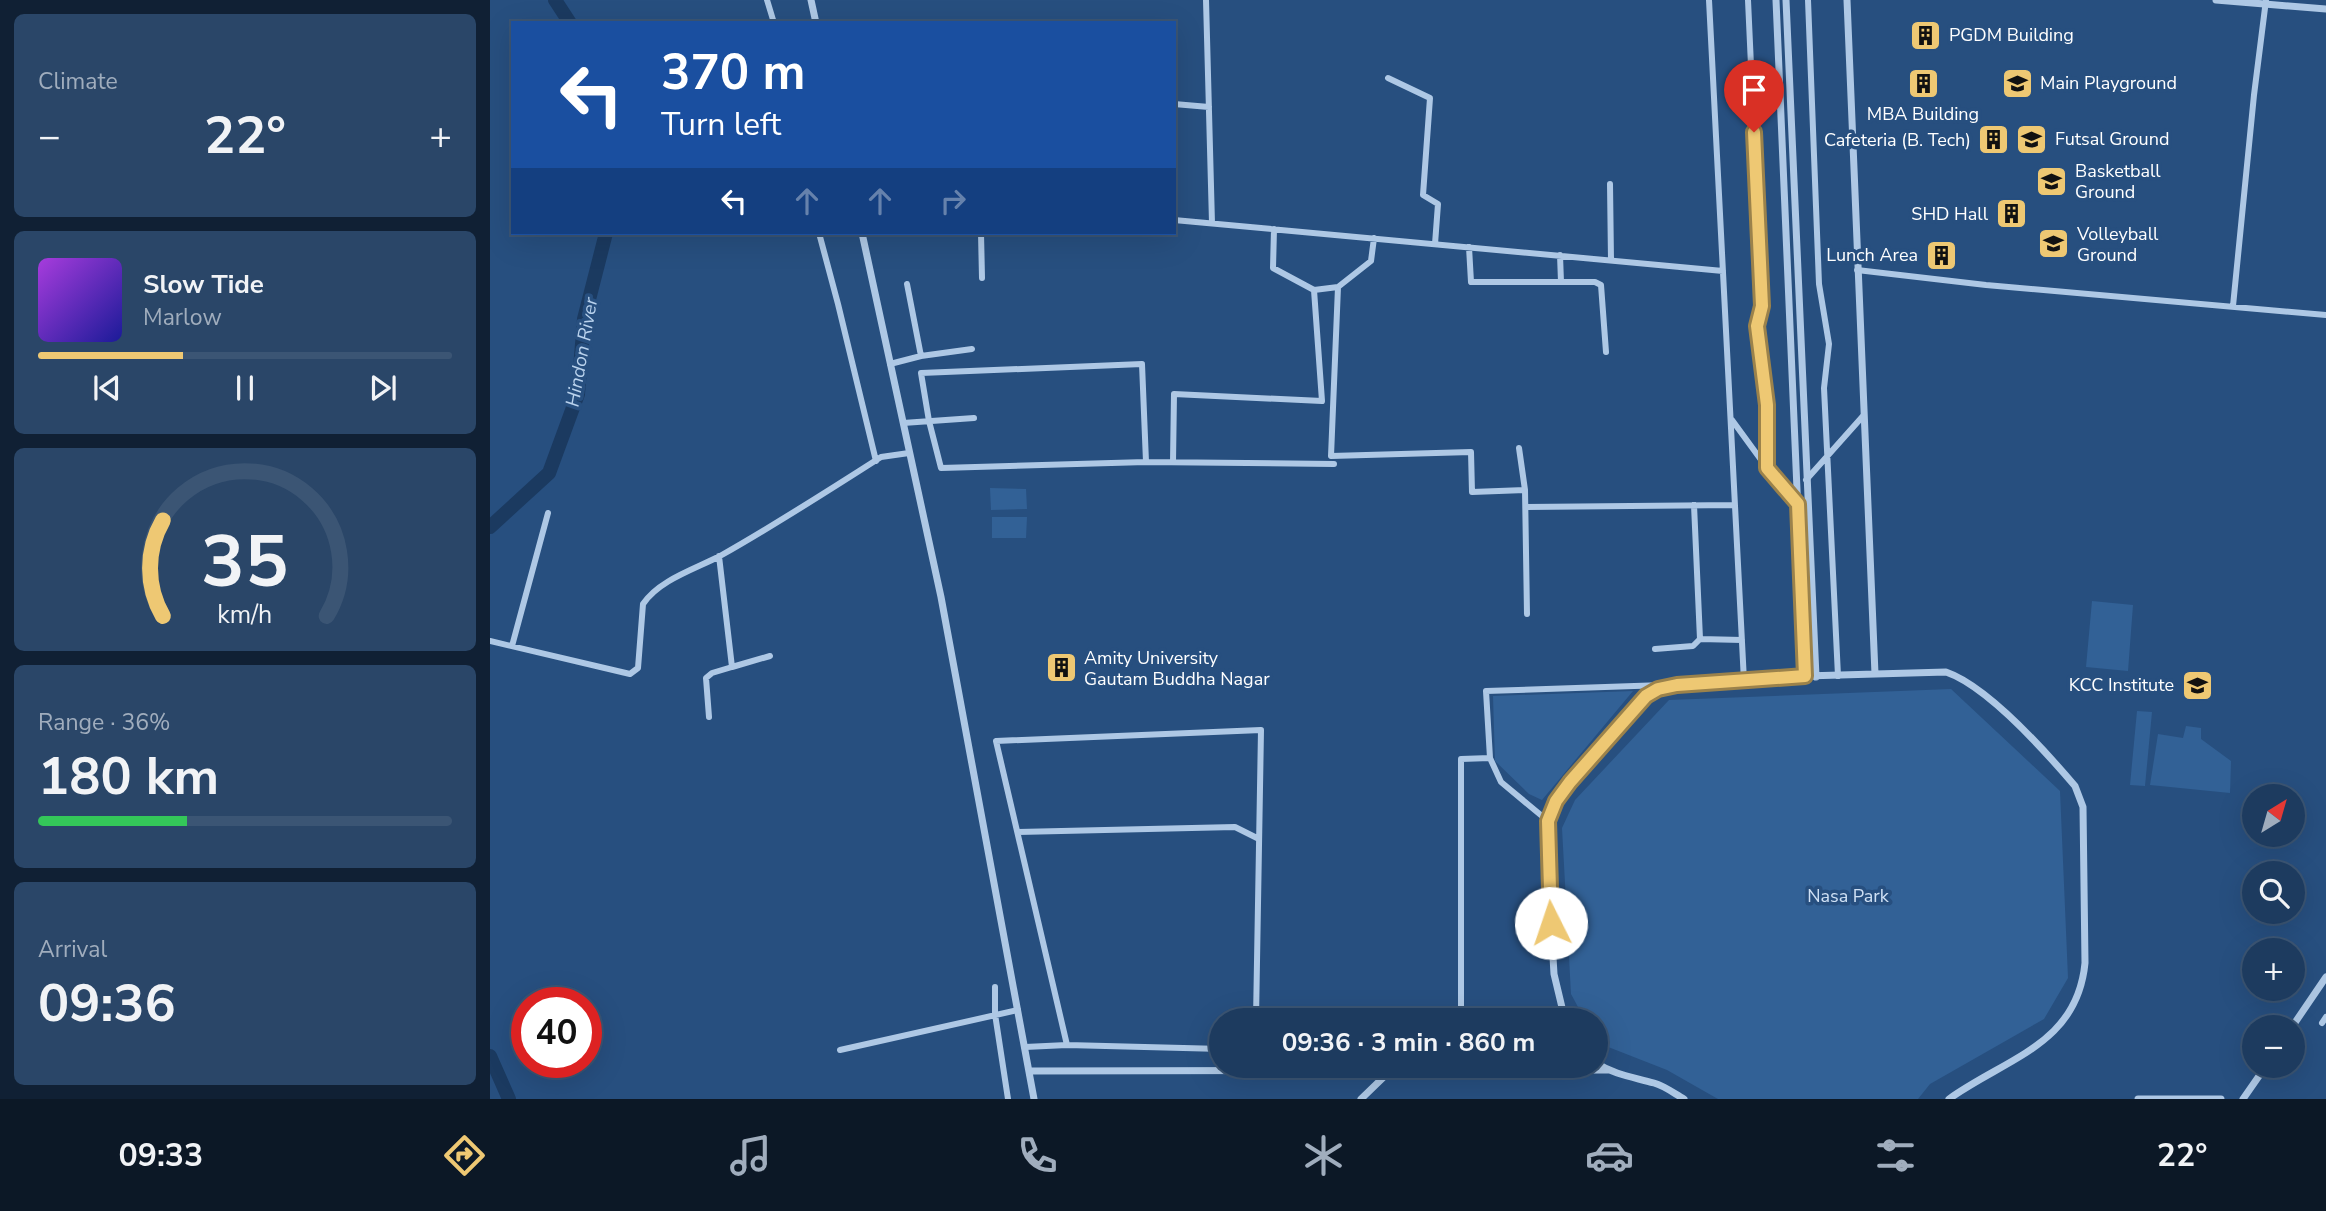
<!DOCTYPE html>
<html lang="en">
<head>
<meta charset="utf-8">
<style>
  :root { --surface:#1d3b5f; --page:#2a4668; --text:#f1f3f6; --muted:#a0adbd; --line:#3b5574; --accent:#eec873 }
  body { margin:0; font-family:"Nunito Sans",sans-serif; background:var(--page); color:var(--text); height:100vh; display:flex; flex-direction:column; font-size:26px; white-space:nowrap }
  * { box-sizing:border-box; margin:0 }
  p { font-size:23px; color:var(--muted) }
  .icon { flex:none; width:38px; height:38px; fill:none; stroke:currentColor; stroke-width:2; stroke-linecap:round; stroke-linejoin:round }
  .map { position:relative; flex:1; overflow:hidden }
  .drawer { display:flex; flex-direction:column; gap:14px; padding:14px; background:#102034; width:490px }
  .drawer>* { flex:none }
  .banner { position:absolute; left:21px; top:21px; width:665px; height:214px; border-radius:0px; box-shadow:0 7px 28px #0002,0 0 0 2px var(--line); background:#1a4fa0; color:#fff; overflow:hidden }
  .needle { width:46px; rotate:37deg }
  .buttons { position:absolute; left:1752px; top:784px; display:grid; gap:14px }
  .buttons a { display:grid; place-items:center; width:63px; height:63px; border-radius:50%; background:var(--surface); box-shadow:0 7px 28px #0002,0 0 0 2px var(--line); font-size:35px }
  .speed { position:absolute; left:21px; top:987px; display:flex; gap:14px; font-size:35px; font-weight:700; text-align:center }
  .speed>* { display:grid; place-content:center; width:91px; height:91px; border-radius:50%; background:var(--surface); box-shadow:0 7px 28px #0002,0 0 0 2px var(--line); line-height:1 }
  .speed .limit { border:10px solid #d22; background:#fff; color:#111 }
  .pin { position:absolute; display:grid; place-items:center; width:60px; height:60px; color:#fff; margin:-72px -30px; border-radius:50% 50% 50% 0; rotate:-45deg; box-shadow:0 0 7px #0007 }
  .pin .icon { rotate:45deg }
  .me { position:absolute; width:77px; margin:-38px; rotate:356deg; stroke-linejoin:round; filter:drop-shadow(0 0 5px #0008) }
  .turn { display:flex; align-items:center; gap:24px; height:147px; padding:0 35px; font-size:32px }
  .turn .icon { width:91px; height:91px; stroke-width:2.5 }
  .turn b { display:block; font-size:49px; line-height:60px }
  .lanes { display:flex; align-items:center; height:66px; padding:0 35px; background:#0003; justify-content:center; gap:35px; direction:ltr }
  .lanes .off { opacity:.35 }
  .big { font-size:52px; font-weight:700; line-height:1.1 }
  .drawer .card { flex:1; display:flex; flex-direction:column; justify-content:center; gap:10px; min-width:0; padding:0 24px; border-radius:10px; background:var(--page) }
  .drawer .dial { align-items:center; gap:0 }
  .dial svg { height:182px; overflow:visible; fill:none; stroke:var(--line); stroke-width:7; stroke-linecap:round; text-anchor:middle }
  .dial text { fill:var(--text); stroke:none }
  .song { display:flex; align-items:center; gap:21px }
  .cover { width:84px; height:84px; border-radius:10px; background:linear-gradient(135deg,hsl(280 70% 55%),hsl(240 70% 35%)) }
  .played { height:7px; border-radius:4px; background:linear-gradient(90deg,var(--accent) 35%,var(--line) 35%) }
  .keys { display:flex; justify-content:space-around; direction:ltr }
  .heat { display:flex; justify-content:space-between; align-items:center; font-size:38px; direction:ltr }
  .charge { height:10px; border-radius:5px; background:linear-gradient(90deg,#34c759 36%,var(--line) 0) }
  .trip { position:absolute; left:719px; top:1008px; width:399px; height:70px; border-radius:35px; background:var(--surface); box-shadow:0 7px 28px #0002,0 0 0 2px var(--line); font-weight:700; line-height:70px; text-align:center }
  .menu { display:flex; height:112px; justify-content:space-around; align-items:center; background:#0c1826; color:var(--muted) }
  .menu .icon { width:49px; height:49px }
  .menu .selected { color:var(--accent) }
  .menu b { font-size:32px; color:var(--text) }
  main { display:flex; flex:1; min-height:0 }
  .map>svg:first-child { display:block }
  .green { fill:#326196 }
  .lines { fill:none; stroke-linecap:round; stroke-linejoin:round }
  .river { stroke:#1b3a60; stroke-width:14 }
  .minor { stroke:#aec8e5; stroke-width:6 }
  .tertiary { stroke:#aec8e5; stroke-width:7 }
  .route-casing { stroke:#9b824b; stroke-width:18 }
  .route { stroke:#eec873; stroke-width:12 }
  .labels { text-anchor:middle; stroke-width:7; stroke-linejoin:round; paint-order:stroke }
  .poi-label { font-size:18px; fill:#fff; stroke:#274f7f; text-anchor:start }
  .park-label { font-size:18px; fill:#d0e1f5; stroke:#274f7f }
  .water-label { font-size:19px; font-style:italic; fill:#b9d2ed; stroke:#274f7f }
</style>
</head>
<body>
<main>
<section class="drawer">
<div class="card"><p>Climate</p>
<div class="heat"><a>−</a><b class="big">22°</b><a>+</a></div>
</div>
<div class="card">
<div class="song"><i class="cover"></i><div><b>Slow Tide</b><p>Marlow</p></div></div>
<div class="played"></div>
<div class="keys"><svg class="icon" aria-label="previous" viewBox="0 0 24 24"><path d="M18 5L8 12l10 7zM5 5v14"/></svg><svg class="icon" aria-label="pause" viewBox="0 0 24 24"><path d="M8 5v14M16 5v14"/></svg><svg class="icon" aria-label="next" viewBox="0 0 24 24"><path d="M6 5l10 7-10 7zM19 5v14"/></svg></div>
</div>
<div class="card dial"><svg viewBox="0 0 100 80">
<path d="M14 69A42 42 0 1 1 86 69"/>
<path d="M14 69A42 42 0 0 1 14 27" stroke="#eec873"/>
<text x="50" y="56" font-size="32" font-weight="700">35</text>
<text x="50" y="72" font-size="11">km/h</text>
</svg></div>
<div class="card"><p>Range · 36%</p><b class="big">180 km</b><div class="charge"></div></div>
<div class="card"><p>Arrival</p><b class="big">09:36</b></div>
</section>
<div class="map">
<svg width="1836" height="1099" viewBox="0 0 1836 1099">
  <rect width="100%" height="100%" fill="#274f7f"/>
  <!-- green -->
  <path class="green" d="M 500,488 L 536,489 L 537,509 L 501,510 Z
    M 502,517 L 537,517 L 536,538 L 502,538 Z
    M 1602,601 L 1643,605 L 1638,671 L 1596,667 Z
    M 1461,689 L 1570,791 L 1578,978 L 1554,1019 L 1440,1084 L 1428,1099 L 1228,1099 L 1177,1070 L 1108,1043 L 1106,1020 L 1095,1020 L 1081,994 L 1072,828 L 1085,800 L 1179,700 Z
    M 1143,691 L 1052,800 L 1039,794 L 1005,761 L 1003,696 Z
    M 1647,711 L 1662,712 L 1655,786 L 1640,785 Z
    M 1696,726 L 1711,728 L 1711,739 L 1741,761 L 1740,793 L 1660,785 L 1668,734 L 1693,738 Z"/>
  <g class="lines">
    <!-- river -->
    <path class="river" d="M 65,0 L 80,23
      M 0,527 L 59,473 L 88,394 L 94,319 L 116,233
      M 0,1056 L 19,1099"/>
    <!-- minor -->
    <path class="minor" d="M 277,0 L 284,23
      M 716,0 L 722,223
      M 1219,0 L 1254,681
      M 1258,0 L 1272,306 L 1267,325 L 1277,405 L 1277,468
      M 1318,0 L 1329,284 L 1339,344 L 1334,388 L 1348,676
      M 898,78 L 940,98 L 933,195 L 948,204 L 945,244
      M 684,104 L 719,107
      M 1120,184 L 1121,260
      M 684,220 L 1233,271
      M 784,229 L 783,268 L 824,290 L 848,287 L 881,261 L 884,238
      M 329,233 L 348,304 L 386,461
      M 491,233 L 492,278
      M 979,247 L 981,282 L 1105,282 L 1111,285 L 1116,352
      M 1070,255 L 1071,282
      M 1367,270 L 1496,285 L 1836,315
      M 417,284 L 431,356
      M 848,287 L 841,456 L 981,452 L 982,492 L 1035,490 L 1037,614
      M 1743,306 L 1764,95 L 1776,0
      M 400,364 L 431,356 L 482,349
      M 1242,420 L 1277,468 L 1308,504
      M 413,423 L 484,418
      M 1029,448 L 1035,490
      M 656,462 L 652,364 L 431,373 L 439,421 L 451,468 L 656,462 L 844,464
      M 683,462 L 684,394 L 832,401 L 824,290
      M 1316,480 L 1373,416
      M 1204,505 L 1210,639
      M 1036,507 L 1245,505
      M 229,556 L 242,667 L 280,656
      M 0,641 L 140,674 L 148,668 L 153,604 C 169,580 205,569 230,556 C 285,525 338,491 391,457 L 419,453
      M 22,646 L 58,513
      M 1165,649 L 1203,646 L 1210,639 L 1252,640
      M 219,717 L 216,678 L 222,673 L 242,667
      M 1058,821 L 1011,782 L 1000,758 L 996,691 L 1174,685
      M 528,832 L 745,827 L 769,839
      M 505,987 L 505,1014 L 518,1099
      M 971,1020 L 971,759 L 1000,758
      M 1832,1023 L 1836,1017
      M 577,1045 L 506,741 L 771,730 L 766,1020
      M 535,1047 L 577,1045 L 732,1049
      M 350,1050 L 528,1010"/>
    <!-- tertiary -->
    <path class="tertiary" d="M 321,0 L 326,23
      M 1286,0 L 1315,676
      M 1296,0 L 1326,677
      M 1357,0 L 1385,674
      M 1726,0 L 1836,9
      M 372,233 L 451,597 L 544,1099
      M 1075,1020 L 1064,974 L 1058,873 L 1058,821 L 1066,801 L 1080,782 L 1156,696 L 1168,689 L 1187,685 L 1315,676 L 1456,672 C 1497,686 1556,752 1585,786 L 1593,807 L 1595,963 C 1587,1045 1516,1058 1459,1099
      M 1802,1027 L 1836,977
      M 1106,1063 C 1125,1075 1143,1077 1164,1083 C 1175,1086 1185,1094 1194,1099
      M 540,1071 L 1117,1070
      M 871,1099 L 901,1070
      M 1648,1099 L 1731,1099
      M 1753,1099 L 1776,1066"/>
  </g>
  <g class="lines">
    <defs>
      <path id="route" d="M 1061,923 L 1058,821 L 1066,801 L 1080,782 L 1156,696 L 1168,689 L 1187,685 L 1315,676 L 1308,504 L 1277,468 L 1277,405 L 1267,326 L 1272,306 L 1264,132"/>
    </defs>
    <!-- route casing -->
    <use href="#route" class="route-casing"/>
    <!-- route -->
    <use href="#route" class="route"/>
  </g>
  <!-- icons -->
  <defs>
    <symbol id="building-square" viewBox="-11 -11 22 22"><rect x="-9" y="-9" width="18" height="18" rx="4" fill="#eec873" stroke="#274f7f"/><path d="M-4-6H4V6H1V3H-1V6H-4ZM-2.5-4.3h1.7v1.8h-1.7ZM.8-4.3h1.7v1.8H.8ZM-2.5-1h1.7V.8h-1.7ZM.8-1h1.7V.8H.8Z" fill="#111"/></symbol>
    <symbol id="university-square" viewBox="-11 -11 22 22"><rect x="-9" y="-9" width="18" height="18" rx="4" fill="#eec873" stroke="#274f7f"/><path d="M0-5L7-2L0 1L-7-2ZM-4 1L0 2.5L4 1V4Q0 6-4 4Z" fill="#111"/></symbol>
  </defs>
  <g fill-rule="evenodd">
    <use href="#building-square" x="1418" y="18" width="35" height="35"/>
    <use href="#university-square" x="1510" y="66" width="35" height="35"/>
    <use href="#building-square" x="1416" y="66" width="35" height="35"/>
    <use href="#university-square" x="1524" y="122" width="35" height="35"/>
    <use href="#building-square" x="1486" y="122" width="35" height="35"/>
    <use href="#university-square" x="1544" y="164" width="35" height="35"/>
    <use href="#building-square" x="1504" y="196" width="35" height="35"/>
    <use href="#university-square" x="1546" y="226" width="35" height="35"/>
    <use href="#building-square" x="1434" y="238" width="35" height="35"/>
    <use href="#building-square" x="554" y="650" width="35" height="35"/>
    <use href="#university-square" x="1690" y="668" width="35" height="35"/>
  </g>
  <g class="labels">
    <!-- poi labels -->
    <g class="poi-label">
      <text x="1459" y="41">PGDM Building</text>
      <text x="1550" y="89">Main Playground</text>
      <text x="1433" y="120" text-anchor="middle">MBA Building</text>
      <text x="1565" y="145">Futsal Ground</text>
      <text x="1481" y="146" text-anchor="end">Cafeteria (B. Tech)</text>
      <text x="1585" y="177">Basketball<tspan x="1585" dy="21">Ground</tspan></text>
      <text x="1498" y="220" text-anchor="end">SHD Hall</text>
      <text x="1587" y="240">Volleyball<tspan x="1587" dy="21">Ground</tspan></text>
      <text x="1428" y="261" text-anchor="end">Lunch Area</text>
      <text x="594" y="664">Amity University<tspan x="594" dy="21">Gautam Buddha Nagar</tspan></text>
      <text x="1684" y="691" text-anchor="end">KCC Institute</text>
    </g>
    <!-- park labels -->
    <g class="park-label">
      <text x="1358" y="902">Nasa Park</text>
    </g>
    <!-- water labels -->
    <g class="water-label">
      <text transform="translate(91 352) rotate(-80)" y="7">Hindon River</text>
    </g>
  </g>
</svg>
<div class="buttons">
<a><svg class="needle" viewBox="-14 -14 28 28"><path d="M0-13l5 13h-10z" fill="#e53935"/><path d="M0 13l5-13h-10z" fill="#a0adbd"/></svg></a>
<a><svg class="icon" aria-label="search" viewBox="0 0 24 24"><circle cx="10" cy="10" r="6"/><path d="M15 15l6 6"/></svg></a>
<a>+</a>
<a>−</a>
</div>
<div class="speed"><div class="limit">40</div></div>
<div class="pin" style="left:1264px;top:132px;background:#d93025"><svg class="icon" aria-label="arrive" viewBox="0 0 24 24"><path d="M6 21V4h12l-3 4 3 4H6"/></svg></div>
<svg class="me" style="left:1061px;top:923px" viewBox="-20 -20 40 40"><circle r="19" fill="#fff"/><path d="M0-13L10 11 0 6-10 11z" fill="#eec873"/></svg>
<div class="trip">09:36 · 3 min · 860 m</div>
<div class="banner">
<div class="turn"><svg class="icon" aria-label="left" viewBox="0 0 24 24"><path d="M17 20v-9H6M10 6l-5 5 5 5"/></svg><div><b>370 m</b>Turn left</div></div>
<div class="lanes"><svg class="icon" aria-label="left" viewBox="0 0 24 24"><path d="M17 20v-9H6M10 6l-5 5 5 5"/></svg><svg class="icon off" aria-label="ahead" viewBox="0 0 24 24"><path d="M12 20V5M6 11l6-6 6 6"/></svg><svg class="icon off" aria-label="ahead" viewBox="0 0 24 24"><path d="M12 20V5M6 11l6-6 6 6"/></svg><svg class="icon off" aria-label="right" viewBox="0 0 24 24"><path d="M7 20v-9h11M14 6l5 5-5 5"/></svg></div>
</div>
</div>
</main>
<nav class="menu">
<b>09:33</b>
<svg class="icon selected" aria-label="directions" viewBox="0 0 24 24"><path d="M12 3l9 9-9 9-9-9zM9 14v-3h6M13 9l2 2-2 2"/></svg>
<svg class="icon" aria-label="music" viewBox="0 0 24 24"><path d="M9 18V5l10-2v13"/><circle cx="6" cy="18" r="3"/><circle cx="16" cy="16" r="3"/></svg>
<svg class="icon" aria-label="phone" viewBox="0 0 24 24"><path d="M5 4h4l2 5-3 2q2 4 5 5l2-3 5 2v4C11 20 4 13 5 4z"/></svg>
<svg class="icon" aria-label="climate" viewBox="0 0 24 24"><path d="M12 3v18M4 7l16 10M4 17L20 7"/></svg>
<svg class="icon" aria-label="car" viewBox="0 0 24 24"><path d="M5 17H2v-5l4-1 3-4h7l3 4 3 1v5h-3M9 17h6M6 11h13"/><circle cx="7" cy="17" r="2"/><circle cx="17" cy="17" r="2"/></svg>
<svg class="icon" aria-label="filters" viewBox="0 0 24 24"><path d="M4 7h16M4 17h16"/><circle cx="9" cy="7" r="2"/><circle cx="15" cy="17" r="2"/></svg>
<b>22°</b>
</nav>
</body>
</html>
